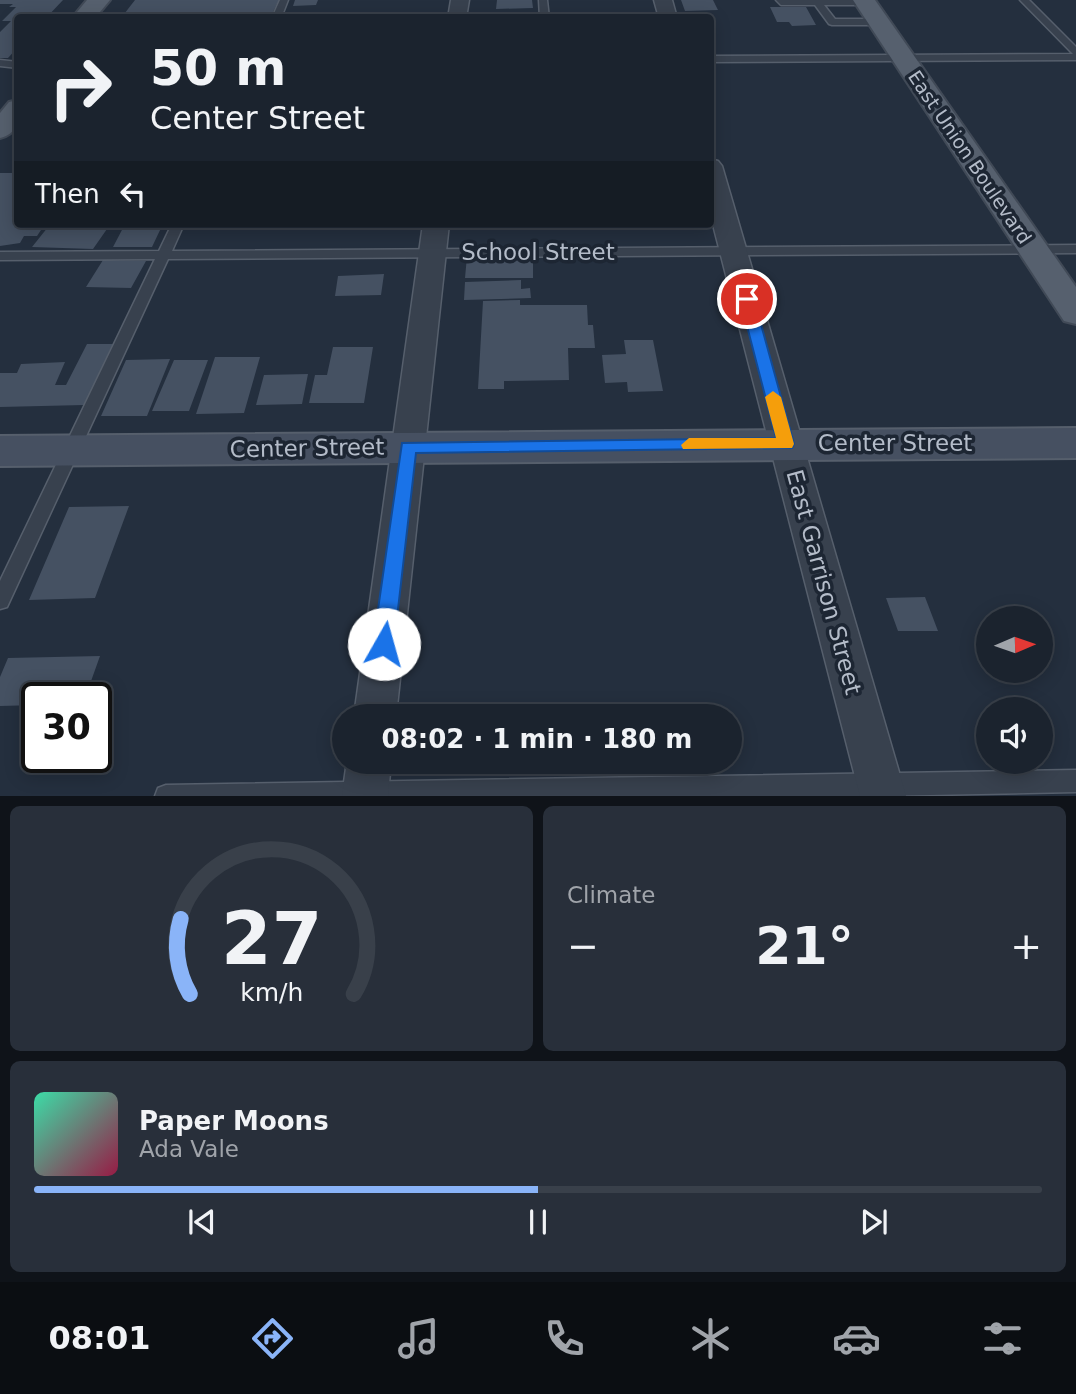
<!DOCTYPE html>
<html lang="en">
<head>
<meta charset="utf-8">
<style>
  :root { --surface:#1b232e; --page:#282f3a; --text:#f1f3f6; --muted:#a0a4aa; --line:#39404a; --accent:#8ab4f8 }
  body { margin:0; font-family:"DejaVu Sans",sans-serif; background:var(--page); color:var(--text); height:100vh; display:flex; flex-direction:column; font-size:26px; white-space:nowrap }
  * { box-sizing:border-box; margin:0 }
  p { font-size:23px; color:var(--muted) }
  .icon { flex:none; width:38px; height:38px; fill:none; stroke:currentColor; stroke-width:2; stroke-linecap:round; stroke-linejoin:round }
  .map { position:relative; height:796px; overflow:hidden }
  .panel { display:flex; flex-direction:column; gap:10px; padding:10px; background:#0f1319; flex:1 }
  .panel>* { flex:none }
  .hud { position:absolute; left:14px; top:14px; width:700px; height:214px; border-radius:7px; box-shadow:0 4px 18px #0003,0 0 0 2px var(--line); background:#1b232e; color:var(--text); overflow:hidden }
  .needle { width:46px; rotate:88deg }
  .tools { position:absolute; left:976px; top:606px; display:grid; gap:14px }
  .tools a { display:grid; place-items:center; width:77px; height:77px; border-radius:50%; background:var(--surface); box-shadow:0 4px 18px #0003,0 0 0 2px var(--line); font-size:35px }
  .speed { position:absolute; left:21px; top:682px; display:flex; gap:14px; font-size:35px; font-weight:700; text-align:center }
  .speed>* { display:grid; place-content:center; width:91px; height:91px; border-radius:50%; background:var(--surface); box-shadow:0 4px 18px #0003,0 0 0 2px var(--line); line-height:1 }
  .speed .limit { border:4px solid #111; border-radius:10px; background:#fff; color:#111 }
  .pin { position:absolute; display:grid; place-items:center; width:60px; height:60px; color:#fff; margin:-30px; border:4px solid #fff; border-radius:50%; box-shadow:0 2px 7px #0007 }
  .me { position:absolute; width:77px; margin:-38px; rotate:7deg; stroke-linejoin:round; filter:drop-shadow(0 0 5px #0008) }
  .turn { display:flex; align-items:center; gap:24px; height:147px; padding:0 21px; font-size:32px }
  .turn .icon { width:91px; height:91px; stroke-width:2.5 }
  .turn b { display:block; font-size:49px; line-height:60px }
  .then { display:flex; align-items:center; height:66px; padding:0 21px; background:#0003; gap:14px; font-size:26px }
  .big { font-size:52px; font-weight:800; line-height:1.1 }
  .panel .tile { flex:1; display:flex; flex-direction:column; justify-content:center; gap:10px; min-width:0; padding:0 24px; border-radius:10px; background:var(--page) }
  .panel .dial { align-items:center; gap:0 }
  .dial svg { height:182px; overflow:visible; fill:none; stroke:var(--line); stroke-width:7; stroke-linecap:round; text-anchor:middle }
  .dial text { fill:var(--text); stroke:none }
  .song { display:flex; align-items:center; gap:21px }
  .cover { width:84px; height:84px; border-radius:10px; background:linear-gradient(135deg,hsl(160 70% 55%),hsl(340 70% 35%)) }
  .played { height:7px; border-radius:4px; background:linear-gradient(90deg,var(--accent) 50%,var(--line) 50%) }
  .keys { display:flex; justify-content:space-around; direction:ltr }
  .heat { display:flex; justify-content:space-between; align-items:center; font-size:38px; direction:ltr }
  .panel .tiles { flex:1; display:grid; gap:10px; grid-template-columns:1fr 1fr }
  .tile:last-child { grid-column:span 2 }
  .trip { position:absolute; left:332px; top:704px; width:410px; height:70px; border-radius:35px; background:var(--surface); box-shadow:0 4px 18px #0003,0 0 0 2px var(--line); font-weight:800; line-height:70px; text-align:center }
  .menu { display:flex; height:112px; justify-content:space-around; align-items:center; background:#0b0e12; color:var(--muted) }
  .menu .icon { width:49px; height:49px }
  .menu .selected { color:var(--accent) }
  .menu b { font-size:32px; color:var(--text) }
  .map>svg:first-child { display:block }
  .building { fill:#455162 }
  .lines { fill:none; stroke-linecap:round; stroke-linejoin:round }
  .service-casing { stroke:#565f6c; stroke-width:3 }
  .minor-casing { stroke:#565f6c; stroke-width:3 }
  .secondary-casing { stroke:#565f6c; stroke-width:4 }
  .primary-casing { stroke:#414a57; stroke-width:4 }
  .service { fill:#38414e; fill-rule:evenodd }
  .minor { fill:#38414e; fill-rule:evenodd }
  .secondary { fill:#465061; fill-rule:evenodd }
  .primary { fill:#56606e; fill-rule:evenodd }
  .route { fill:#1a73e8; stroke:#114b97; stroke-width:2 }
  .slow { fill:#f59e0b }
  .labels { text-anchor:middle; stroke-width:7; stroke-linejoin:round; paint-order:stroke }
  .far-street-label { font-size:19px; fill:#b4bcc9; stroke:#1d2633 }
  .street-label { font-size:23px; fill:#b4bcc9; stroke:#1d2633 }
</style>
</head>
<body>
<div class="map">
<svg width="1076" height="796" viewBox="0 0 1076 796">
  <rect width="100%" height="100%" fill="#242f3e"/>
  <!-- building -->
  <path class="building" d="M 0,0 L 63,0 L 46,18 L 18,18 L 18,47 L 8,58 L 0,58 L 0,32 L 11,21 L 2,21 L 16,7 L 9,7 L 13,4 L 0,4 Z
    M 135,0 L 279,0 L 270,18 L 121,18 Z
    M 295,0 L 318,0 L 316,5 L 293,6 Z
    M 497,0 L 532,0 L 533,8 L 496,9 Z
    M 681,0 L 713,0 L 718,10 L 685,11 Z
    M 770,7 L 806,7 L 816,25 L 792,26 L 789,22 L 777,22 Z
    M 0,173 L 18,173 L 18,224 L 45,224 L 37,236 L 24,236 L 20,243 L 0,246 Z
    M 48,227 L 107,229 L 93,249 L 32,247 Z
    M 123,228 L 161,228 L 152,247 L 113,247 Z
    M 467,256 L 533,256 L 533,278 L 465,278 Z
    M 103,260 L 146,261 L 131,288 L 86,287 Z
    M 384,274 L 381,295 L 335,296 L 338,276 Z
    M 521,280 L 521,289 L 530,288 L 531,298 L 464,300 L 465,282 Z
    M 520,300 L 520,305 L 587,305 L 588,325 L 593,325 L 595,348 L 568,348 L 569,380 L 504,381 L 504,389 L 478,389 L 483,301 Z
    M 624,340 L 653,340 L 663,391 L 628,392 L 627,382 L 605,383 L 602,355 L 626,354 Z
    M 87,344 L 113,344 L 84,405 L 0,407 L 0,373 L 17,373 L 21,364 L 65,362 L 55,385 L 66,385 Z
    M 333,347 L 373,347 L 364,403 L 309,403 L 315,375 L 327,375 Z
    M 215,357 L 260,357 L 244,413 L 196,414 Z
    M 170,359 L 147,416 L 101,416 L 126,360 Z
    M 174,360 L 208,360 L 189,411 L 152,411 Z
    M 308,374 L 302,404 L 256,405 L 264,375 Z
    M 129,506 L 95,598 L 29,600 L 69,507 Z
    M 925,597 L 938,631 L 898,631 L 886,598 Z
    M 100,656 L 85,698 L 37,698 L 37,705 L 0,706 L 0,677 L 8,658 Z"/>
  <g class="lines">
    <defs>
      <path id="service" d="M 280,0 L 288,0 L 281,18 L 272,18 Z
        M 539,0 L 547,0 L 549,18 L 540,18 Z
        M 776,0 L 868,0 L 869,2 L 865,5 L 824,5 L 835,19 L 878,19 L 883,22 L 878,25 L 832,25 L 829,24 L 815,5 L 781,5 Z
        M 1020,0 L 1029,0 L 1076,47 L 1076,60 L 710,62 L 710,56 L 1073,54 Z
        M 0,60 L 18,62 L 18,68 L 0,66 Z
        M 172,224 L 184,224 L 172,251 L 1076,245 L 1076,253 L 168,259 L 7,607 L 0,609 L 0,581 L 155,259 L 0,260 L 0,252 L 159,251 Z
        M 1076,770 L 1076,792 L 879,796 L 155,796 L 158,788 L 166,785 Z"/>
      <path id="minor" d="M 451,0 L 469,0 L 466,18 L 448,18 Z
        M 654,0 L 672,0 L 677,18 L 659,18 Z
        M 710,159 L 718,161 L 722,166 L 906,796 L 860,796 L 710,213 Z
        M 423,224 L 449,224 L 396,716 L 354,716 Z
        M 347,761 L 391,761 L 388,796 L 342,796 Z"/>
      <path id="secondary" d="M 1076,428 L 1076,458 L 0,466 L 0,436 Z"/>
      <path id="primary" d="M 87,0 L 110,0 L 95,18 L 72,18 Z
        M 853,0 L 875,0 L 1076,287 L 1076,324 L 1064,321 Z
        M 18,100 C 18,118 20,133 0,138 L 0,113 L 9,102 Z"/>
    </defs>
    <!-- service casing -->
    <use href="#service" class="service-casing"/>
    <!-- minor casing -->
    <use href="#minor" class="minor-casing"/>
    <!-- secondary casing -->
    <use href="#secondary" class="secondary-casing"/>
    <!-- primary casing -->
    <use href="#primary" class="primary-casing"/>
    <!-- service -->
    <use href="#service" class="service"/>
    <!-- minor -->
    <use href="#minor" class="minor"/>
    <!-- secondary -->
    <use href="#secondary" class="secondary"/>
    <!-- primary -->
    <use href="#primary" class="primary"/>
  </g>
  <!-- route -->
  <path class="route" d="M 747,294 L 754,299 L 794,444 L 792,448 L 416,453 L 394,644 L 391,650 L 384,653 L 376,650 L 373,644 L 402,443 L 776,438 L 740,299 Z"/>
  <!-- slow -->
  <path class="slow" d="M 773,391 L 781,397 L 794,444 L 792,448 L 683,449 L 681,445 L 689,438 L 776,438 L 765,397 Z"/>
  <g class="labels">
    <!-- far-street labels -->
    <g class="far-street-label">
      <text transform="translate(970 157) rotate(56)" y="7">East Union Boulevard</text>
    </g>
    <!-- street labels -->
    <g class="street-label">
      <text x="538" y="260">School Street</text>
      <text x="895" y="451">Center Street</text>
      <text transform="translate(307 448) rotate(-1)" y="8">Center Street</text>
      <text transform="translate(824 582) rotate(75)" y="8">East Garrison Street</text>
    </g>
  </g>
</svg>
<div class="tools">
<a><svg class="needle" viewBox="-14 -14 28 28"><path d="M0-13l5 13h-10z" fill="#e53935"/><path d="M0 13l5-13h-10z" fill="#a0a4aa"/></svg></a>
<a><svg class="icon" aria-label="sound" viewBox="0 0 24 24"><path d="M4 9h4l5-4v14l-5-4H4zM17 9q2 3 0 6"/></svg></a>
</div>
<div class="speed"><div class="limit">30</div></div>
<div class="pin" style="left:747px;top:299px;background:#d93025"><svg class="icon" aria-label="arrive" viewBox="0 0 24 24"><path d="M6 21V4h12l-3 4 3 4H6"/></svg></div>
<svg class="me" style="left:384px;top:644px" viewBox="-20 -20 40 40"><circle r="19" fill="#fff"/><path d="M0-13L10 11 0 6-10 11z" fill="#1a73e8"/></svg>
<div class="trip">08:02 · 1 min · 180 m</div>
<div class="hud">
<div class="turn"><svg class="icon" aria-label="right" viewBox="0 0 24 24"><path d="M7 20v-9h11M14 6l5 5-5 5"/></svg><div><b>50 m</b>Center Street</div></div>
<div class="then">Then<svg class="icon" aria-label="left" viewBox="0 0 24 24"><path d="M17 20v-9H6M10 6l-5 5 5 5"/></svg></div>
</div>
</div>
<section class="panel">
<div class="tiles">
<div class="tile dial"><svg viewBox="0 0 100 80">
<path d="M14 69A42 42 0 1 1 86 69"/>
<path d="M14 69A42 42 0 0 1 10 36" stroke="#8ab4f8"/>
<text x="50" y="56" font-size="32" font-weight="700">27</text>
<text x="50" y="72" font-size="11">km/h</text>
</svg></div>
<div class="tile"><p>Climate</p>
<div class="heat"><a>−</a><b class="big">21°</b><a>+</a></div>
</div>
<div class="tile">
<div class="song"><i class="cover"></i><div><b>Paper Moons</b><p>Ada Vale</p></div></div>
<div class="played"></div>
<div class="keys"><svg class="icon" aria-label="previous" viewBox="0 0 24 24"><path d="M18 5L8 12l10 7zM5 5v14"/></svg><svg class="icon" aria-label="pause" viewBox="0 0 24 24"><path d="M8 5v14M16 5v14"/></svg><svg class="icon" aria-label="next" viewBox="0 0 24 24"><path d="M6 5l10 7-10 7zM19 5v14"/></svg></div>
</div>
</div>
</section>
<nav class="menu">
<b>08:01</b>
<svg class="icon selected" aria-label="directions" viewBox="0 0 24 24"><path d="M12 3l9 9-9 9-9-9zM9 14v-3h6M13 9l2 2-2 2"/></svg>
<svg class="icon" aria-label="music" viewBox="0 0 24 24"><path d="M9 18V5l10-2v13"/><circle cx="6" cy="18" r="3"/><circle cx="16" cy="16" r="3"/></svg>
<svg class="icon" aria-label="phone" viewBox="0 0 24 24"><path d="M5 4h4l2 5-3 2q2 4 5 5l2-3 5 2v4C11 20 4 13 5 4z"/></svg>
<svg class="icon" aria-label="climate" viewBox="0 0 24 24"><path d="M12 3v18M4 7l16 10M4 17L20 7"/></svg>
<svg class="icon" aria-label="car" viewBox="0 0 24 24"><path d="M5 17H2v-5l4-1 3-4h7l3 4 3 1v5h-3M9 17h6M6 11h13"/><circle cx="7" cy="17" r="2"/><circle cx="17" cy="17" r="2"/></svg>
<svg class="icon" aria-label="filters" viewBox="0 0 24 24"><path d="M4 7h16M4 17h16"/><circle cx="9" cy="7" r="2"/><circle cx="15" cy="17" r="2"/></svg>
</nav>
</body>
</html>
